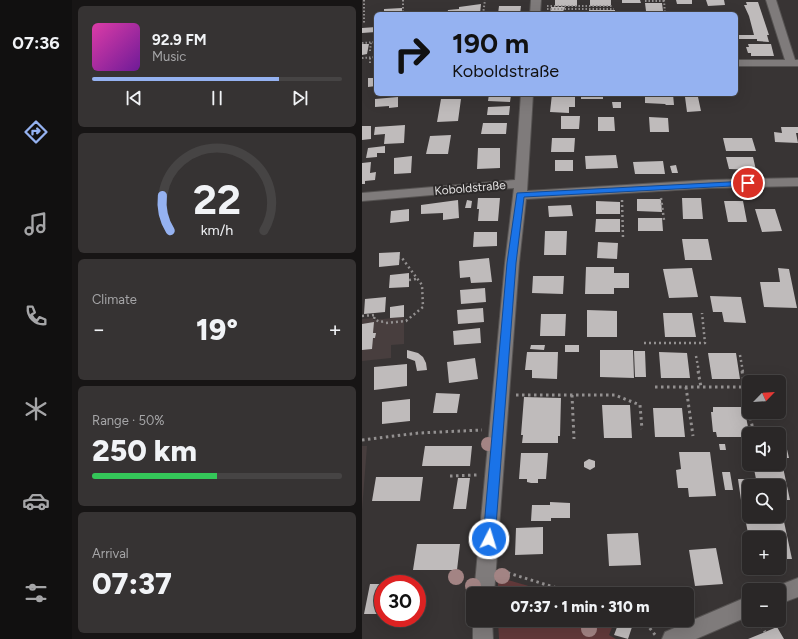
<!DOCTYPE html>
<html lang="en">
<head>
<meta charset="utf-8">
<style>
  :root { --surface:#2a2727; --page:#363333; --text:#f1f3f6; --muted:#a5a5a7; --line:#464444; --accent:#95b2f1 }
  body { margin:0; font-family:Figtree,sans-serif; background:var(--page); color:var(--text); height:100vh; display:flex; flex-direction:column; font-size:15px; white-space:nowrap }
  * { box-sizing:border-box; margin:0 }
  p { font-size:13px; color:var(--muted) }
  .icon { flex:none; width:22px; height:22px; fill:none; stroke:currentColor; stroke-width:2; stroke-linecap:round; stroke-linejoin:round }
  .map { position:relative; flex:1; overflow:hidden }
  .drawer { display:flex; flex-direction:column; gap:6px; padding:6px; background:#171515; width:290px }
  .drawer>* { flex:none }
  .guide { position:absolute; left:12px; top:12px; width:364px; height:84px; border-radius:6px; box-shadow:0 4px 16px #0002,0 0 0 1px var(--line); background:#95b2f1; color:#111; overflow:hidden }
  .needle { width:26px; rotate:65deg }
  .fabs { position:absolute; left:380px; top:375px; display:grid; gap:8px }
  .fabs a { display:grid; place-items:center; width:44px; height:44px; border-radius:6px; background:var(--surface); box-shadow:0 4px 16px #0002,0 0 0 1px var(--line); font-size:20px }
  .speed { position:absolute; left:12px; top:575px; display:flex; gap:8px; font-size:20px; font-weight:700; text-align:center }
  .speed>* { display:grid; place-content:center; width:52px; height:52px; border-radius:50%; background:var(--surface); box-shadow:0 4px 16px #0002,0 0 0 1px var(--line); line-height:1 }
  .speed .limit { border:6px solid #d22; background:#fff; color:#111 }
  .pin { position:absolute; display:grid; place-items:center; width:34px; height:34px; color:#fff; margin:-17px; border:2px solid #fff; border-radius:50%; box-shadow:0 1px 4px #0007 }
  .me { position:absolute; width:44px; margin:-22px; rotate:5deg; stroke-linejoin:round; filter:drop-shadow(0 0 3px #0008) }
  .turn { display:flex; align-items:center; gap:14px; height:84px; padding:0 12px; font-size:18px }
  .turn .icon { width:52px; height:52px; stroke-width:2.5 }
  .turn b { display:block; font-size:28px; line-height:34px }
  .big { font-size:30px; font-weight:800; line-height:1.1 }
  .drawer .widget { flex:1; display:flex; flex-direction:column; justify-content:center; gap:6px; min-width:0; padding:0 14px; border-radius:6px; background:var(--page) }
  .drawer .dial { align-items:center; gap:0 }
  .dial svg { height:104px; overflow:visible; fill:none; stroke:var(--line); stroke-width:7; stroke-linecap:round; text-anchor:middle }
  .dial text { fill:var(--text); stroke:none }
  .song { display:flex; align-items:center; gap:12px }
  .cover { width:48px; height:48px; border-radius:6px; background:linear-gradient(135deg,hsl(320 70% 55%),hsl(280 70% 35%)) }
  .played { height:4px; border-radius:2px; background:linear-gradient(90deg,var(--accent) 75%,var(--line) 75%) }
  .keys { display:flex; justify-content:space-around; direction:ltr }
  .heat { display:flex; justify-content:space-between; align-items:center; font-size:22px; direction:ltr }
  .charge { height:6px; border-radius:3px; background:linear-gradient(90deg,#34c759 50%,var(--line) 0) }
  .trip { position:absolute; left:104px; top:587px; width:228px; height:40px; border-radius:6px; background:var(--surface); box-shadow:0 4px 16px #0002,0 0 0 1px var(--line); font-weight:800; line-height:40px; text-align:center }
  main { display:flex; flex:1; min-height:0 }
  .menu { display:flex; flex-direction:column; width:72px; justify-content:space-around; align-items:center; background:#111010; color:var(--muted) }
  .menu .icon { width:28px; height:28px }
  .menu .current { color:var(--accent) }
  .menu b { font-size:18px; color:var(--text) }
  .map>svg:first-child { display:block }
  .built { fill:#483e3e }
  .green { fill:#62393a }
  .building { fill:#bfbbbb }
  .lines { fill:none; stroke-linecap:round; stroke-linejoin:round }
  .minor-casing { stroke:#565352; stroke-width:2 }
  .path-far2 { stroke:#939090; stroke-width:2; stroke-dasharray:1.5 2; stroke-linecap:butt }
  .path-far1 { stroke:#939090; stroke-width:2.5; stroke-dasharray:2 3; stroke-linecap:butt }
  .path { stroke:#939090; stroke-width:3; stroke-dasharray:2.5 3.5; stroke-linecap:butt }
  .minor { fill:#7f7b7b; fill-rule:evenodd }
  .tree { fill:#a38484 }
  .route { fill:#1a73e8; stroke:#114b97 }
  .labels { text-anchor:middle; stroke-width:4; stroke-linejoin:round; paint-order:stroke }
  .street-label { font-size:12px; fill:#e2e0e0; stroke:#2d2a2a }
</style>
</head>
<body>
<main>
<nav class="menu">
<b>07:36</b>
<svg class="icon current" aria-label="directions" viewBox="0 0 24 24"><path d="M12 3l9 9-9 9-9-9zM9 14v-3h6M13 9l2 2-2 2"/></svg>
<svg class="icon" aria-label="music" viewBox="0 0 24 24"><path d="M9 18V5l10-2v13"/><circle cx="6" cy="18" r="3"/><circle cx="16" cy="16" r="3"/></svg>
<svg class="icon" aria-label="phone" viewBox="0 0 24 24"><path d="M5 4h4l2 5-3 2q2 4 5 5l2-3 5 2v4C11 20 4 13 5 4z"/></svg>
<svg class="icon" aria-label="climate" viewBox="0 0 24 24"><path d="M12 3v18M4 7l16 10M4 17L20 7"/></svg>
<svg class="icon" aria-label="car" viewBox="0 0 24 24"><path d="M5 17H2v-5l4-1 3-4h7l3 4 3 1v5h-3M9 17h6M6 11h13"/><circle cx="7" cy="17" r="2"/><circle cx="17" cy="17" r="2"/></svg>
<svg class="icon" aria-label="filters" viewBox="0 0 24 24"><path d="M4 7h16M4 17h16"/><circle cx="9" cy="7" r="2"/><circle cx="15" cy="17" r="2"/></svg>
</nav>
<section class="drawer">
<div class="widget">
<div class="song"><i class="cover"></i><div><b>92.9 FM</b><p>Music</p></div></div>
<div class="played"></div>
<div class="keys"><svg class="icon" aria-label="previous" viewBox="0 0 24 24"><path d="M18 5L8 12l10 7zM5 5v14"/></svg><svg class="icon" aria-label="pause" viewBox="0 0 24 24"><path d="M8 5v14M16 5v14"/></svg><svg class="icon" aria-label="next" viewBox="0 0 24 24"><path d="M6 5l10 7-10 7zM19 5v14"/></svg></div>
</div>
<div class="widget dial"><svg viewBox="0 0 100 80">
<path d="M14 69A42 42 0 1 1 86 69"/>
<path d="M14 69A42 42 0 0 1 8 42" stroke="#95b2f1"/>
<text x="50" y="56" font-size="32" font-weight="700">22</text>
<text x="50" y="72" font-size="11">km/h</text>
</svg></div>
<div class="widget"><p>Climate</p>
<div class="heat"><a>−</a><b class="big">19°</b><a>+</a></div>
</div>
<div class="widget"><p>Range · 50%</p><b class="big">250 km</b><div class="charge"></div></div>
<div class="widget"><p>Arrival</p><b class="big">07:37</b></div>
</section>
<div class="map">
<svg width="436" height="639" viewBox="0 0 436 639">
  <rect width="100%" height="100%" fill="#383434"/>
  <!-- built -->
  <path class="built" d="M 42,317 L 42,344 L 29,345 L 29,358 L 0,361 L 0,319 L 11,318 L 11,320 Z
    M 0,446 L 5,446 L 0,510 Z"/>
  <!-- green -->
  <path class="green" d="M 136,577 L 194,594 L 136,594 Z
    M 136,620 L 253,620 L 247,635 L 254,639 L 137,639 Z"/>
  <!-- building -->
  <path class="building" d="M 193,0 L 215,0 L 215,6 L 193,6 Z
    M 228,0 L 249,0 L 249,6 L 228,6 Z
    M 260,0 L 278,0 L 279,3 L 260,3 Z
    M 314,0 L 330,0 L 330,4 L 315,4 Z
    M 344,0 L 362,0 L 363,5 L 346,6 Z
    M 384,2 L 396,2 L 407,35 L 405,35 L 407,42 L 395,41 L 395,39 L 376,39 L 375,35 L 392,35 L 387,16 L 382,5 L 385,5 Z
    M 283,3 L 300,3 L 301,11 L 284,11 Z
    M 119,4 L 118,14 L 85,14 L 86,10 L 97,9 L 97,7 Z
    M 137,6 L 159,6 L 158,14 L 136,14 Z
    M 189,7 L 203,7 L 200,14 L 188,14 Z
    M 40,8 L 40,14 L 22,14 L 22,9 Z
    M 227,10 L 253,10 L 253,14 L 227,14 Z
    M 261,11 L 278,11 L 278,14 L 261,14 Z
    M 14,27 L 14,32 L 0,33 L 0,28 Z
    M 0,44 L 7,44 L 5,54 L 0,55 Z
    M 386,44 L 409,44 L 412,56 L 389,56 L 389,53 L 386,53 L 384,47 L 387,47 Z
    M 6,78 L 14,78 L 14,86 L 6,87 Z
    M 127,94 L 149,95 L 148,102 L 126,101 Z
    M 190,94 L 241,94 L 241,99 L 219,99 L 219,96 L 213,96 L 213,107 L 207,107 L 207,113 L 188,112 Z
    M 283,94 L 311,94 L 312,105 L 304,105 L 303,104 L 283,103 Z
    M 36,97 L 36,107 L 27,108 L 27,106 L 13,107 L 13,99 Z
    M 323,97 L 336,97 L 339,111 L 325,112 Z
    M 79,99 L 99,99 L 96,121 L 75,122 Z
    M 250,102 L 259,102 L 259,108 L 251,108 Z
    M 148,106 L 147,115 L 125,115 L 126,107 Z
    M 199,116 L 218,116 L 217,129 L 199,129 Z
    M 236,117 L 252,117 L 253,131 L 236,131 Z
    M 287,117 L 306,118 L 307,132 L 288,132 Z
    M 121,123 L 145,123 L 144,134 L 119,134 Z
    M 43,125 L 42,143 L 22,144 L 23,134 L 12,135 L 13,127 Z
    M 0,126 L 9,126 L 9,139 L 0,140 Z
    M 419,127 L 436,127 L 436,133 L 434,133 L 436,143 L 413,142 L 412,132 L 420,133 Z
    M 89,135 L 86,154 L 64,154 L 68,136 Z
    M 190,138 L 213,138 L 212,152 L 189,152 Z
    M 361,138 L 390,138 L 394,151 L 364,151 Z
    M 23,146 L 23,153 L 15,153 L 15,157 L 4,158 L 6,148 Z
    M 116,148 L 138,148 L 138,168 L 115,169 Z
    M 254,155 L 256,168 L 224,169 L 223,156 Z
    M 50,156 L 49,173 L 32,174 L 32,158 Z
    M 364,157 L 391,157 L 394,170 L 367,169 Z
    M 193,160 L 211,160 L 211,171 L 193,171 Z
    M 301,161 L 303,174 L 273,174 L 271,162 Z
    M 9,162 L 8,173 L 14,172 L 13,180 L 3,181 L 3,184 L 0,184 L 0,163 Z
    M 314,165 L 316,173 L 310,173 L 308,166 Z
    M 116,198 L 138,198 L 136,221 L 116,221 L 117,209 L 115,209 Z
    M 320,198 L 339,198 L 341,219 L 321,219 Z
    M 275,199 L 299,199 L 300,212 L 275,211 Z
    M 96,200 L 97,218 L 81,220 L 81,213 L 59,214 L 59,205 Z
    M 105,200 L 110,201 L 109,208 L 103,208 Z
    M 234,201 L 258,202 L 258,214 L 234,214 Z
    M 362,201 L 381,201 L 385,222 L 366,222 Z
    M 209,205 L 211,216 L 187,217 L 186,206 Z
    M 47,209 L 47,221 L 28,223 L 29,211 Z
    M 393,209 L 413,209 L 420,231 L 400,232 Z
    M 276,218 L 300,218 L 301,231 L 276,231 Z
    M 234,219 L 258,219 L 258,232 L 233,232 Z
    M 183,231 L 205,231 L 204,255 L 182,255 Z
    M 112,232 L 135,232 L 135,246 L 111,247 Z
    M 320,239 L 346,239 L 350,260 L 323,260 Z
    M 236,242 L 256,243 L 255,259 L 235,258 Z
    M 38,252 L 37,265 L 17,267 L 17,253 Z
    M 127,258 L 130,282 L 109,283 L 108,277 L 98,278 L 97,261 Z
    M 224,267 L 252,267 L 252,273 L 267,273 L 267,288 L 252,288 L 252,294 L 223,294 Z
    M 330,268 L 336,297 L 307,298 L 301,269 Z
    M 416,268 L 427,269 L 435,308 L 402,307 L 398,282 L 418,282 Z
    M 47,273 L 47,287 L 27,288 L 28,275 Z
    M 171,276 L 202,276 L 201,294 L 170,293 Z
    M 123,288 L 124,302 L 99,304 L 98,290 Z
    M 348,296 L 379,297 L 384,323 L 362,322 L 360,312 L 351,312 Z
    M 24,297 L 23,312 L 2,314 L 3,299 Z
    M 42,305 L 42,317 L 28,318 L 28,307 Z
    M 121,308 L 122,322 L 96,324 L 95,310 Z
    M 225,310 L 255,311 L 255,337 L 225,337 Z
    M 301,313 L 330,313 L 334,337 L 303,337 Z
    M 179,314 L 204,314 L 203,336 L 178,336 Z
    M 12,322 L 11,333 L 14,333 L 13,338 L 11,338 L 10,349 L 0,350 L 0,324 Z
    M 118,328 L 119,343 L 92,345 L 91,331 Z
    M 169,345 L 183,345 L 182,350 L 168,349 Z
    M 203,345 L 217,345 L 217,352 L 203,352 Z
    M 45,350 L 56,353 L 61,357 L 64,363 L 65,370 L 55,371 L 53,361 L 45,358 Z
    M 238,350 L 271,350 L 272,378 L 238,377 Z
    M 272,351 L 283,351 L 284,377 L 273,377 Z
    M 165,352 L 196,352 L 195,379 L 170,378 L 170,370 L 163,370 Z
    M 297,352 L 325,353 L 328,378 L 299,378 Z
    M 346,353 L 374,353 L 378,379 L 350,379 Z
    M 113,358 L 116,379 L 87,383 L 85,362 Z
    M 45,364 L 45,386 L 12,390 L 12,367 Z
    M 74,393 L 98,394 L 95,413 L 71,413 Z
    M 162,397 L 199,398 L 198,436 L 196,436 L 196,443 L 160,443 L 161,435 L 159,435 Z
    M 48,399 L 48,421 L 20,424 L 20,402 Z
    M 240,405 L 268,405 L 270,438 L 242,438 Z
    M 351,407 L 380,407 L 381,412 L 383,412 L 387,432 L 384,432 L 385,437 L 355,437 L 354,432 L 351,432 L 349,412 L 351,412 Z
    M 291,408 L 320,408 L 323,437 L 293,437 Z
    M 357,444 L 363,444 L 364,450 L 358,450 Z
    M 417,445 L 424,445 L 427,458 L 419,458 L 428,500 L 417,500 L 417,486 L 387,486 L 387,500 L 379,500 L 376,479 L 394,479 L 391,464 L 417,464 Z
    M 63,446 L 110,446 L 108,466 L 60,466 Z
    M 317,452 L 348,452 L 354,496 L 327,497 L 326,488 L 316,488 L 314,470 L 319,469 Z
    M 159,453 L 186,453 L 184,479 L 176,479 L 176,483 L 169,483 L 165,482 L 165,479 L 157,479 Z
    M 227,459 L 233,461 L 233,467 L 228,470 L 222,467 L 222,462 Z
    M 360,472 L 368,472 L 371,490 L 363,490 Z
    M 14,477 L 61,477 L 58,501 L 10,501 Z
    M 96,478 L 108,478 L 104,509 L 91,509 Z
    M 188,502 L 208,503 L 208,518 L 189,518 L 189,521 L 169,521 L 170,505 L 188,505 Z
    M 421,517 L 430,559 L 417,559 L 417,538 L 387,538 L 383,518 Z
    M 181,527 L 181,554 L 153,555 L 154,528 Z
    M 276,533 L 279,565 L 247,566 L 245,534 Z
    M 55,544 L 98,544 L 95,570 L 51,570 Z
    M 354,548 L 361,584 L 333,586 L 327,550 Z
    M 8,584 L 21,584 L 21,614 L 2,614 Z
    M 257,622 L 270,627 L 266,639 L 252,635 Z
    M 415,627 L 422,639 L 386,639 L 403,632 Z"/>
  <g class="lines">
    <defs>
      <path id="minor" d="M 169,0 L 179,0 L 178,14 L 168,14 Z
        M 404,0 L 414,0 L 433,60 L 436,60 L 436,66 L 374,66 L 374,60 L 423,60 Z
        M 159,94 L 171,94 L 165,191 L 347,180 L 436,178 L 436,186 L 347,188 L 164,199 L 157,263 L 132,594 L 112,594 L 143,263 L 152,188 L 0,201 L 0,193 L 153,180 Z
        M 436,578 L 436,597 L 417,604 L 417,590 L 409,590 L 410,588 Z
        M 387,596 L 387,616 L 334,639 L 300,639 L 303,632 Z
        M 111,618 L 111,620 L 130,620 L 131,639 L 111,639 Z"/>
    </defs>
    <!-- minor casing -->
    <use href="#minor" class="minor-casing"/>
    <!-- path-far2 -->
    <path class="path-far2" d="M 2,0 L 2,24
      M 41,0 L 41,14
      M 302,0 L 303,14
      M 283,1 L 302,1
      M 185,6 L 250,6
      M 185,9 L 252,9
      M 121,14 L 123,0
      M 0,43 L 14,42
      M 8,51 L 9,42
      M 0,58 L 14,57
      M 8,58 L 8,65"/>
    <!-- path-far1 -->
    <path class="path-far1" d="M 299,198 L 302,220
      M 260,200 L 261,238
      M 47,280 L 54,279
      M 0,316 L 13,315 L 12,319 L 18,322 L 24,321
      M 24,323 L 44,321 L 61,307 L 60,285 L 40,258 L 37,258
      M 282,343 L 343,343 L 340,313
      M 378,355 L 381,372
      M 334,356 L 337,372"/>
    <!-- path -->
    <path class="path" d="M 336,371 L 339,387
      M 380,371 L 387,411
      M 293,387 L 382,387
      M 324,387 L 331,436
      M 154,395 L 253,395 L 278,405 L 280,429
      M 210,395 L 212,439
      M 387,412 L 392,434
      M 0,440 L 57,433 L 120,430
      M 88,476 L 115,475
      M 140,571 L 214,594
      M 272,620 L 286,626 L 294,636
      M 397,620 L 403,632"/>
    <!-- minor -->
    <use href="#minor" class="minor"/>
  </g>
  <!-- trees -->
  <g class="tree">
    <circle cx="126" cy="444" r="7"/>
    <circle cx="140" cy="576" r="8"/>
    <circle cx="94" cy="577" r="8"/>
    <circle cx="111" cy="586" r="8"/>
    <circle cx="227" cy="629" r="8"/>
  </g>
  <!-- route -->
  <path class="route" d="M 386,181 L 390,183 L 389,185 L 162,197 L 154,263 L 133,539 L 131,543 L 127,544 L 123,543 L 121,539 L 145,263 L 155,193 Z"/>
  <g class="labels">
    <!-- street labels -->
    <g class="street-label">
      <text transform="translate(108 188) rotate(-5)" y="4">Koboldstraße</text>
    </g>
  </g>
</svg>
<div class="fabs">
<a><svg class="needle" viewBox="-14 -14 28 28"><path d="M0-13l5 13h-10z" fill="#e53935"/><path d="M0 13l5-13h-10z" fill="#a5a5a7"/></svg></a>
<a><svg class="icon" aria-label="sound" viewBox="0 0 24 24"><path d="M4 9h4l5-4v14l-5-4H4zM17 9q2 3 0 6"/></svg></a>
<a><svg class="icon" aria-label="search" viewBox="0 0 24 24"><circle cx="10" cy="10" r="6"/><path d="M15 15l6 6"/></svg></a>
<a>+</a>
<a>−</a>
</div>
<div class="speed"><div class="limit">30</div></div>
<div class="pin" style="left:386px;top:183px;background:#d93025"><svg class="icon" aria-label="arrive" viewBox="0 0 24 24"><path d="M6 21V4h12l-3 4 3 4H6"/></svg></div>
<svg class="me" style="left:127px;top:539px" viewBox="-20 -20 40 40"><circle r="17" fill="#1a73e8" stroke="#fff" stroke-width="3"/><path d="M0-11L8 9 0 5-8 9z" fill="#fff"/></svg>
<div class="trip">07:37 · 1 min · 310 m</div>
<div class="guide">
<div class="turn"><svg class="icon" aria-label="right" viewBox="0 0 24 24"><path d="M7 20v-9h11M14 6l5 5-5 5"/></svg><div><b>190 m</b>Koboldstraße</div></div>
</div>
</div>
</main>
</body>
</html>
